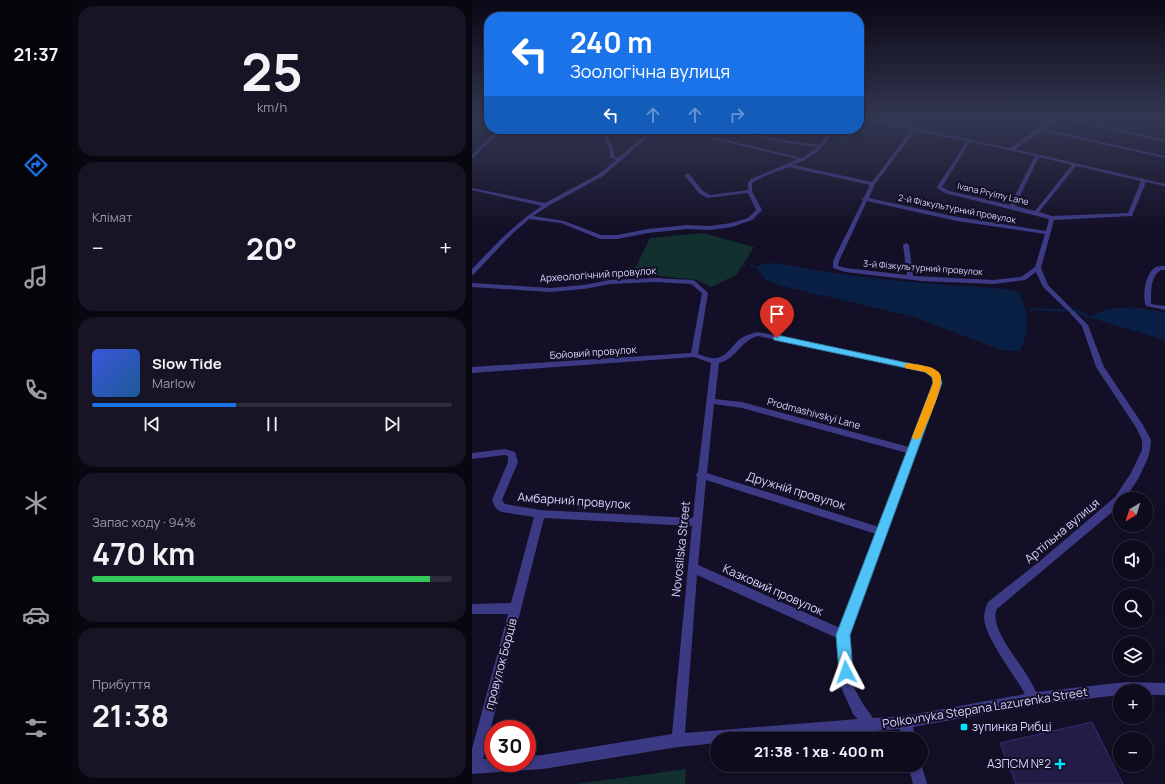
<!DOCTYPE html>
<html lang="uk">
<head>
<meta charset="utf-8">
<style>
  :root { --surface:#0e0b1c; --page:#171425; --text:#f1f3f6; --muted:#9b9ba3; --line:#2e2b3b; --accent:#1a73e8 }
  body { margin:0; font-family:Manrope,sans-serif; background:var(--page); color:var(--text); height:100vh; display:flex; flex-direction:column; font-size:15px; white-space:nowrap }
  * { box-sizing:border-box; margin:0 }
  p { font-size:13px; color:var(--muted) }
  .icon { flex:none; width:22px; height:22px; fill:none; stroke:currentColor; stroke-width:2; stroke-linecap:round; stroke-linejoin:round }
  .map { position:relative; flex:1; overflow:hidden }
  .drawer { display:flex; flex-direction:column; gap:6px; padding:6px; background:#08060f; width:400px }
  .drawer>* { flex:none }
  .banner { position:absolute; left:12px; top:12px; width:380px; height:122px; border-radius:16px; box-shadow:0 2px 10px #0003,0 0 0 1px var(--line); background:#1a73e8; color:#fff; overflow:hidden }
  .needle { width:26px; rotate:218deg }
  .tools { position:absolute; left:641px; top:492px; display:grid; gap:8px }
  .tools a { display:grid; place-items:center; width:40px; height:40px; border-radius:50%; background:var(--surface); box-shadow:0 2px 10px #0003,0 0 0 1px var(--line); font-size:20px }
  .speed { position:absolute; left:12px; top:720px; display:flex; gap:8px; font-size:20px; font-weight:700; text-align:center }
  .speed>* { display:grid; place-content:center; width:52px; height:52px; border-radius:50%; background:var(--surface); box-shadow:0 2px 10px #0003,0 0 0 1px var(--line); line-height:1 }
  .speed .limit { border:6px solid #d22; background:#fff; color:#111 }
  .pin { position:absolute; display:grid; place-items:center; width:34px; height:34px; color:#fff; margin:-41px -17px; border-radius:50% 50% 50% 0; rotate:-45deg; box-shadow:0 0 4px #0007 }
  .pin .icon { rotate:45deg }
  .me { position:absolute; width:44px; margin:-22px; rotate:356deg; stroke-linejoin:round; filter:drop-shadow(0 0 3px #0008) }
  .turn { display:flex; align-items:center; gap:14px; height:84px; padding:0 20px; font-size:18px }
  .turn .icon { width:52px; height:52px; stroke-width:2.5 }
  .turn b { display:block; font-size:28px; line-height:34px }
  .lanes { display:flex; align-items:center; height:38px; padding:0 20px; background:#0003; justify-content:center; gap:20px; direction:ltr }
  .lanes .off { opacity:.35 }
  .big { font-size:30px; font-weight:700; line-height:1.1 }
  .drawer .widget { flex:1; display:flex; flex-direction:column; justify-content:center; gap:6px; min-width:0; padding:0 14px; border-radius:16px; background:var(--page) }
  .drawer .dial { align-items:center; gap:0 }
  .dial b { font-size:52px; line-height:1 }
  .song { display:flex; align-items:center; gap:12px }
  .cover { width:48px; height:48px; border-radius:6px; background:linear-gradient(135deg,hsl(230 70% 55%),hsl(210 70% 35%)) }
  .played { height:4px; border-radius:2px; background:linear-gradient(90deg,var(--accent) 40%,var(--line) 40%) }
  .keys { display:flex; justify-content:space-around; direction:ltr }
  .heat { display:flex; justify-content:space-between; align-items:center; font-size:22px; direction:ltr }
  .charge { height:6px; border-radius:3px; background:linear-gradient(90deg,#34c759 94%,var(--line) 0) }
  .trip { position:absolute; left:238px; top:732px; width:218px; height:40px; border-radius:20px; background:var(--surface); box-shadow:0 2px 10px #0003,0 0 0 1px var(--line); font-weight:700; line-height:40px; text-align:center }
  main { display:flex; flex:1; min-height:0 }
  .dock { display:flex; flex-direction:column; width:72px; justify-content:space-around; align-items:center; background:#06040b; color:var(--muted) }
  .dock .icon { width:28px; height:28px }
  .dock .active { color:var(--accent) }
  .dock b { font-size:18px; color:var(--text) }
  .map>svg:first-child { display:block }
  .green { fill:#12302f }
  .water { fill:#0a1f44 }
  .lines { fill:none; stroke-linecap:round; stroke-linejoin:round }
  .stream-far1 { stroke:#0a1f44; stroke-width:2 }
  .stream { stroke:#0a1f44; stroke-width:2.5 }
  .building { fill:#241b47; stroke:#3b2d73 }
  .minor { fill:#3d3a85; fill-rule:evenodd }
  .route { fill:#4fc3f7; stroke:#337fa1 }
  .slow { fill:#f59e0b }
  .poi-dot { fill:#00e5ff; stroke:#130f26; stroke-width:1.5 }
  .labels { text-anchor:middle; stroke-width:4; stroke-linejoin:round; paint-order:stroke }
  .far-street-label { font-size:9px; fill:#d9d4ff; stroke:#130f26 }
  .street-label { font-size:10px; fill:#d9d4ff; stroke:#130f26 }
  .near-street-label { font-size:12px; fill:#d9d4ff; stroke:#130f26 }
  .near-poi-label { font-size:12px; fill:#d9d4ff; stroke:#130f26; text-anchor:start }
</style>
</head>
<body>
<main>
<nav class="dock">
<b>21:37</b>
<svg class="icon active" aria-label="directions" viewBox="0 0 24 24"><path d="M12 3l9 9-9 9-9-9zM9 14v-3h6M13 9l2 2-2 2"/></svg>
<svg class="icon" aria-label="music" viewBox="0 0 24 24"><path d="M9 18V5l10-2v13"/><circle cx="6" cy="18" r="3"/><circle cx="16" cy="16" r="3"/></svg>
<svg class="icon" aria-label="phone" viewBox="0 0 24 24"><path d="M5 4h4l2 5-3 2q2 4 5 5l2-3 5 2v4C11 20 4 13 5 4z"/></svg>
<svg class="icon" aria-label="climate" viewBox="0 0 24 24"><path d="M12 3v18M4 7l16 10M4 17L20 7"/></svg>
<svg class="icon" aria-label="car" viewBox="0 0 24 24"><path d="M5 17H2v-5l4-1 3-4h7l3 4 3 1v5h-3M9 17h6M6 11h13"/><circle cx="7" cy="17" r="2"/><circle cx="17" cy="17" r="2"/></svg>
<svg class="icon" aria-label="filters" viewBox="0 0 24 24"><path d="M4 7h16M4 17h16"/><circle cx="9" cy="7" r="2"/><circle cx="15" cy="17" r="2"/></svg>
</nav>
<section class="drawer">
<div class="widget dial"><b>25</b><p>km/h</p></div>
<div class="widget"><p>Клімат</p>
<div class="heat"><a>−</a><b class="big">20°</b><a>+</a></div>
</div>
<div class="widget">
<div class="song"><i class="cover"></i><div><b>Slow Tide</b><p>Marlow</p></div></div>
<div class="played"></div>
<div class="keys"><svg class="icon" aria-label="previous" viewBox="0 0 24 24"><path d="M18 5L8 12l10 7zM5 5v14"/></svg><svg class="icon" aria-label="pause" viewBox="0 0 24 24"><path d="M8 5v14M16 5v14"/></svg><svg class="icon" aria-label="next" viewBox="0 0 24 24"><path d="M6 5l10 7-10 7zM19 5v14"/></svg></div>
</div>
<div class="widget"><p>Запас ходу · 94%</p><b class="big">470 km</b><div class="charge"></div></div>
<div class="widget"><p>Прибуття</p><b class="big">21:38</b></div>
</section>
<div class="map">
<svg width="693" height="784" viewBox="0 0 693 784">
  <rect width="100%" height="100%" fill="#130f26"/>
  <!-- green -->
  <path class="green" d="M 361,129 L 385,129 L 376,141 L 358,138 Z
    M 231,233 L 282,247 L 264,275 L 239,287 L 225,280 L 188,276 L 162,271 L 178,238 Z
    M 214,769 L 213,784 L 104,784 Z"/>
  <!-- water -->
  <path class="water" d="M 305,263 C 381,279 457,284 534,289 L 548,293 C 556,313 558,331 548,351 L 529,350 L 442,317 L 310,286 L 294,280 L 285,269 L 290,264 Z
    M 659,307 L 693,312 L 693,340 L 616,317 L 636,309 Z"/>
  <g class="lines">
    <!-- stream-far1 -->
    <path class="stream-far1" d="M 270,265 L 273,265
      M 279,266 L 287,267"/>
    <!-- stream -->
    <path class="stream" d="M 559,309 L 606,311 L 616,317"/>
  </g>
  <!-- building -->
  <path class="building" d="M 620,722 L 651,784 L 544,784 L 528,743 Z"/>
  <g class="lines">
    <!-- minor -->
    <path class="minor" d="M 387,119 L 396,119 L 442,128 L 538,148 C 549,141 577,119 587,119 L 573,129 L 693,156 L 693,158 L 570,131 L 543,149 L 693,184 L 693,186 L 674,182 L 660,216 L 582,220 L 569,268 L 576,285 L 599,308 L 600,310 L 602,311 L 616,325 L 632,367 L 671,425 L 679,440 L 678,450 L 676,458 L 666,479 L 653,499 L 648,499 L 648,505 L 645,508 L 525,609 C 523,614 523,617 524,622 C 531,647 554,668 564,692 L 655,682 L 693,683 L 693,695 L 674,695 L 674,691 L 648,691 L 648,695 L 561,705 L 441,727 L 444,739 L 430,739 L 428,729 L 301,739 L 245,739 L 245,743 L 206,747 L 71,769 L 0,774 L 0,749 L 36,614 L 0,614 L 0,604 L 39,603 L 62,517 L 30,512 C 24,510 22,506 20,500 L 36,462 L 36,456 L 33,455 L 0,459 L 0,453 L 33,449 L 43,452 L 46,462 L 30,500 L 33,504 L 68,510 L 221,518 L 225,477 L 224,475 L 226,472 L 239,363 L 222,357 L 0,373 L 0,367 L 219,353 L 230,293 L 219,284 L 184,282 L 138,284 L 112,289 L 78,292 L 0,287 L 0,283 L 78,288 L 112,285 L 138,280 L 184,278 L 221,280 L 223,281 L 236,293 L 226,354 C 232,356 238,359 244,358 C 255,357 261,344 268,339 C 274,335 280,333 286,332 L 456,367 L 467,373 L 470,383 L 377,635 L 380,684 L 391,704 L 401,718 L 433,716 L 553,694 C 543,675 512,637 512,617 C 512,612 514,607 516,602 L 568,561 L 643,497 L 659,473 L 670,450 L 670,440 L 665,429 L 624,367 L 610,326 L 598,313 L 597,311 L 595,310 L 571,287 L 564,272 L 553,280 L 521,284 L 450,281 L 373,272 L 361,268 L 361,261 L 391,200 L 389,199 L 392,197 L 398,185 L 317,167 L 293,176 L 280,183 L 280,191 L 290,210 L 280,220 L 260,227 L 238,230 L 215,229 L 176,233 L 145,239 L 128,239 L 89,223 L 57,219 L 39,235 L 2,274 L 0,275 L 0,269 C 22,246 43,223 70,206 L 0,190 L 0,188 L 73,203 L 127,174 L 144,160 L 138,157 L 138,150 L 128,129 L 132,129 L 142,150 L 142,156 L 146,158 L 181,129 L 185,129 L 131,176 L 76,206 L 61,216 L 92,221 L 129,235 L 145,235 L 176,229 L 215,225 L 238,226 L 259,223 L 276,218 L 284,210 L 276,193 L 235,198 L 227,193 L 213,176 L 213,174 L 217,174 L 231,191 L 238,195 L 276,190 L 276,183 L 279,179 L 326,159 L 238,138 L 238,136 L 330,158 L 346,147 L 316,143 L 251,129 L 259,129 L 316,141 L 348,145 L 352,139 L 357,129 L 361,129 C 353,149 341,157 321,165 L 400,182 L 439,130 ZM 443,131 L 495,141 L 465,187 L 465,188 L 473,193 L 577,219 L 574,231 L 485,217 L 397,198 L 403,184 ZM 499,142 L 563,156 L 538,205 L 477,191 L 470,187 L 496,145 ZM 567,157 L 600,165 L 563,211 L 543,206 ZM 604,166 L 669,181 L 656,213 L 580,216 L 567,212 ZM 395,201 L 485,221 L 573,234 L 563,267 L 549,277 L 521,280 L 441,276 L 437,245 L 434,243 L 431,245 L 435,275 L 374,268 L 366,266 L 367,261 ZM 286,336 L 454,372 L 460,376 L 462,383 L 437,447 L 270,402 L 243,399 L 247,363 C 263,360 268,341 286,336 ZM 242,404 L 270,408 L 435,453 L 407,527 L 235,473 ZM 234,480 L 404,534 L 368,628 L 226,565 ZM 72,518 L 220,526 L 200,734 L 71,755 L 55,756 L 55,763 L 21,763 L 21,759 L 11,759 ZM 225,575 L 365,638 L 368,685 L 381,714 L 386,719 L 213,733 Z
      M 492,119 L 497,119 L 493,121 Z
      M 593,119 L 601,119 L 693,140 L 693,142 Z
      M 27,129 L 31,129 L 0,159 L 0,155 Z
      M 693,266 L 693,270 L 689,270 C 678,276 679,293 679,304 L 693,306 L 693,310 L 674,306 C 670,297 673,277 681,269 C 684,266 689,266 693,266 Z
      M 449,763 L 455,784 L 441,784 L 436,765 L 449,765 Z"/>
  </g>
  <!-- sky -->
  <linearGradient id="sky" x2="0" y2="1"><stop stop-color="#0a0815"/><stop offset="0.52" stop-color="#333752"/><stop offset="1" stop-color="#333752" stop-opacity="0"/></linearGradient>
  <rect width="693" height="229" fill="url(#sky)"/>
  <!-- route -->
  <path class="route" d="M 305,335 L 459,368 L 467,373 L 470,383 L 378,635 L 381,672 L 379,677 L 374,679 L 369,677 L 367,672 L 364,635 L 461,383 L 460,377 L 453,372 L 302,340 L 301,338 Z"/>
  <!-- slow -->
  <path class="slow" d="M 436,363 C 445,365 462,365 468,374 C 474,384 454,425 449,437 L 444,440 L 440,437 L 461,383 L 460,377 L 453,372 L 433,368 L 433,364 Z"/>
  <!-- markers -->
  <g class="poi-dot">
    <rect x="488" y="723" width="8" height="8" rx="2"/>
    <path d="M586 758h4v4h4v4h-4v4h-4v-4h-4v-4h4z"/>
  </g>
  <g class="labels">
    <!-- far-street labels -->
    <g class="far-street-label">
      <text transform="translate(521 194) rotate(13)" y="3">Ivana Pryimy Lane</text>
      <text transform="translate(485 209) rotate(11)" y="3">2-й Фізкультурний провулок</text>
      <text transform="translate(451 268) rotate(4)" y="3">3-й Фізкультурний провулок</text>
    </g>
    <!-- street labels -->
    <g class="street-label">
      <text transform="translate(126 274) rotate(-4)" y="4">Археологічний провулок</text>
      <text transform="translate(121 352) rotate(-4)" y="4">Бойовий провулок</text>
      <text transform="translate(342 413) rotate(15)" y="4">Prodmashivskyi Lane</text>
    </g>
    <!-- near-street labels -->
    <g class="near-street-label">
      <text transform="translate(324 491) rotate(17)" y="4">Дружній провулок</text>
      <text transform="translate(102 501) rotate(4)" y="4">Амбарний провулок</text>
      <text transform="translate(590 531) rotate(-40)" y="4">Артільна вулиця</text>
      <text transform="translate(209 549) rotate(-84)" y="4">Novosilska Street</text>
      <text transform="translate(301 590) rotate(24)" y="4">Казковий провулок</text>
      <text transform="translate(29 664) rotate(-75)" y="4">провулок Борців</text>
      <text transform="translate(513 708) rotate(-9)" y="4">Polkovnyka Stepana Lazurenka Street</text>
    </g>
    <!-- near-poi labels -->
    <g class="near-poi-label">
      <text x="500" y="731">зупинка Рибці</text>
      <text x="579" y="768" text-anchor="end">АЗПСМ №2</text>
    </g>
  </g>
</svg>
<div class="tools">
<a><svg class="needle" viewBox="-14 -14 28 28"><path d="M0-13l5 13h-10z" fill="#e53935"/><path d="M0 13l5-13h-10z" fill="#9b9ba3"/></svg></a>
<a><svg class="icon" aria-label="sound" viewBox="0 0 24 24"><path d="M4 9h4l5-4v14l-5-4H4zM17 9q2 3 0 6"/></svg></a>
<a><svg class="icon" aria-label="search" viewBox="0 0 24 24"><circle cx="10" cy="10" r="6"/><path d="M15 15l6 6"/></svg></a>
<a><svg class="icon" aria-label="layers" viewBox="0 0 24 24"><path d="M12 4l9 5-9 5-9-5zM3 14l9 5 9-5"/></svg></a>
<a>+</a>
<a>−</a>
</div>
<div class="speed"><div class="limit">30</div></div>
<div class="pin" style="left:305px;top:338px;background:#d93025"><svg class="icon" aria-label="arrive" viewBox="0 0 24 24"><path d="M6 21V4h12l-3 4 3 4H6"/></svg></div>
<svg class="me" style="left:374px;top:672px" viewBox="-20 -20 40 40"><path d="M0-17L14 15 0 8-14 15z" fill="#4fc3f7" stroke="#fff" stroke-width="4"/></svg>
<div class="trip">21:38 · 1 хв · 400 m</div>
<div class="banner">
<div class="turn"><svg class="icon" aria-label="left" viewBox="0 0 24 24"><path d="M17 20v-9H6M10 6l-5 5 5 5"/></svg><div><b>240 m</b>Зоологічна вулиця</div></div>
<div class="lanes"><svg class="icon" aria-label="left" viewBox="0 0 24 24"><path d="M17 20v-9H6M10 6l-5 5 5 5"/></svg><svg class="icon off" aria-label="ahead" viewBox="0 0 24 24"><path d="M12 20V5M6 11l6-6 6 6"/></svg><svg class="icon off" aria-label="ahead" viewBox="0 0 24 24"><path d="M12 20V5M6 11l6-6 6 6"/></svg><svg class="icon off" aria-label="right" viewBox="0 0 24 24"><path d="M7 20v-9h11M14 6l5 5-5 5"/></svg></div>
</div>
</div>
</main>
</body>
</html>
